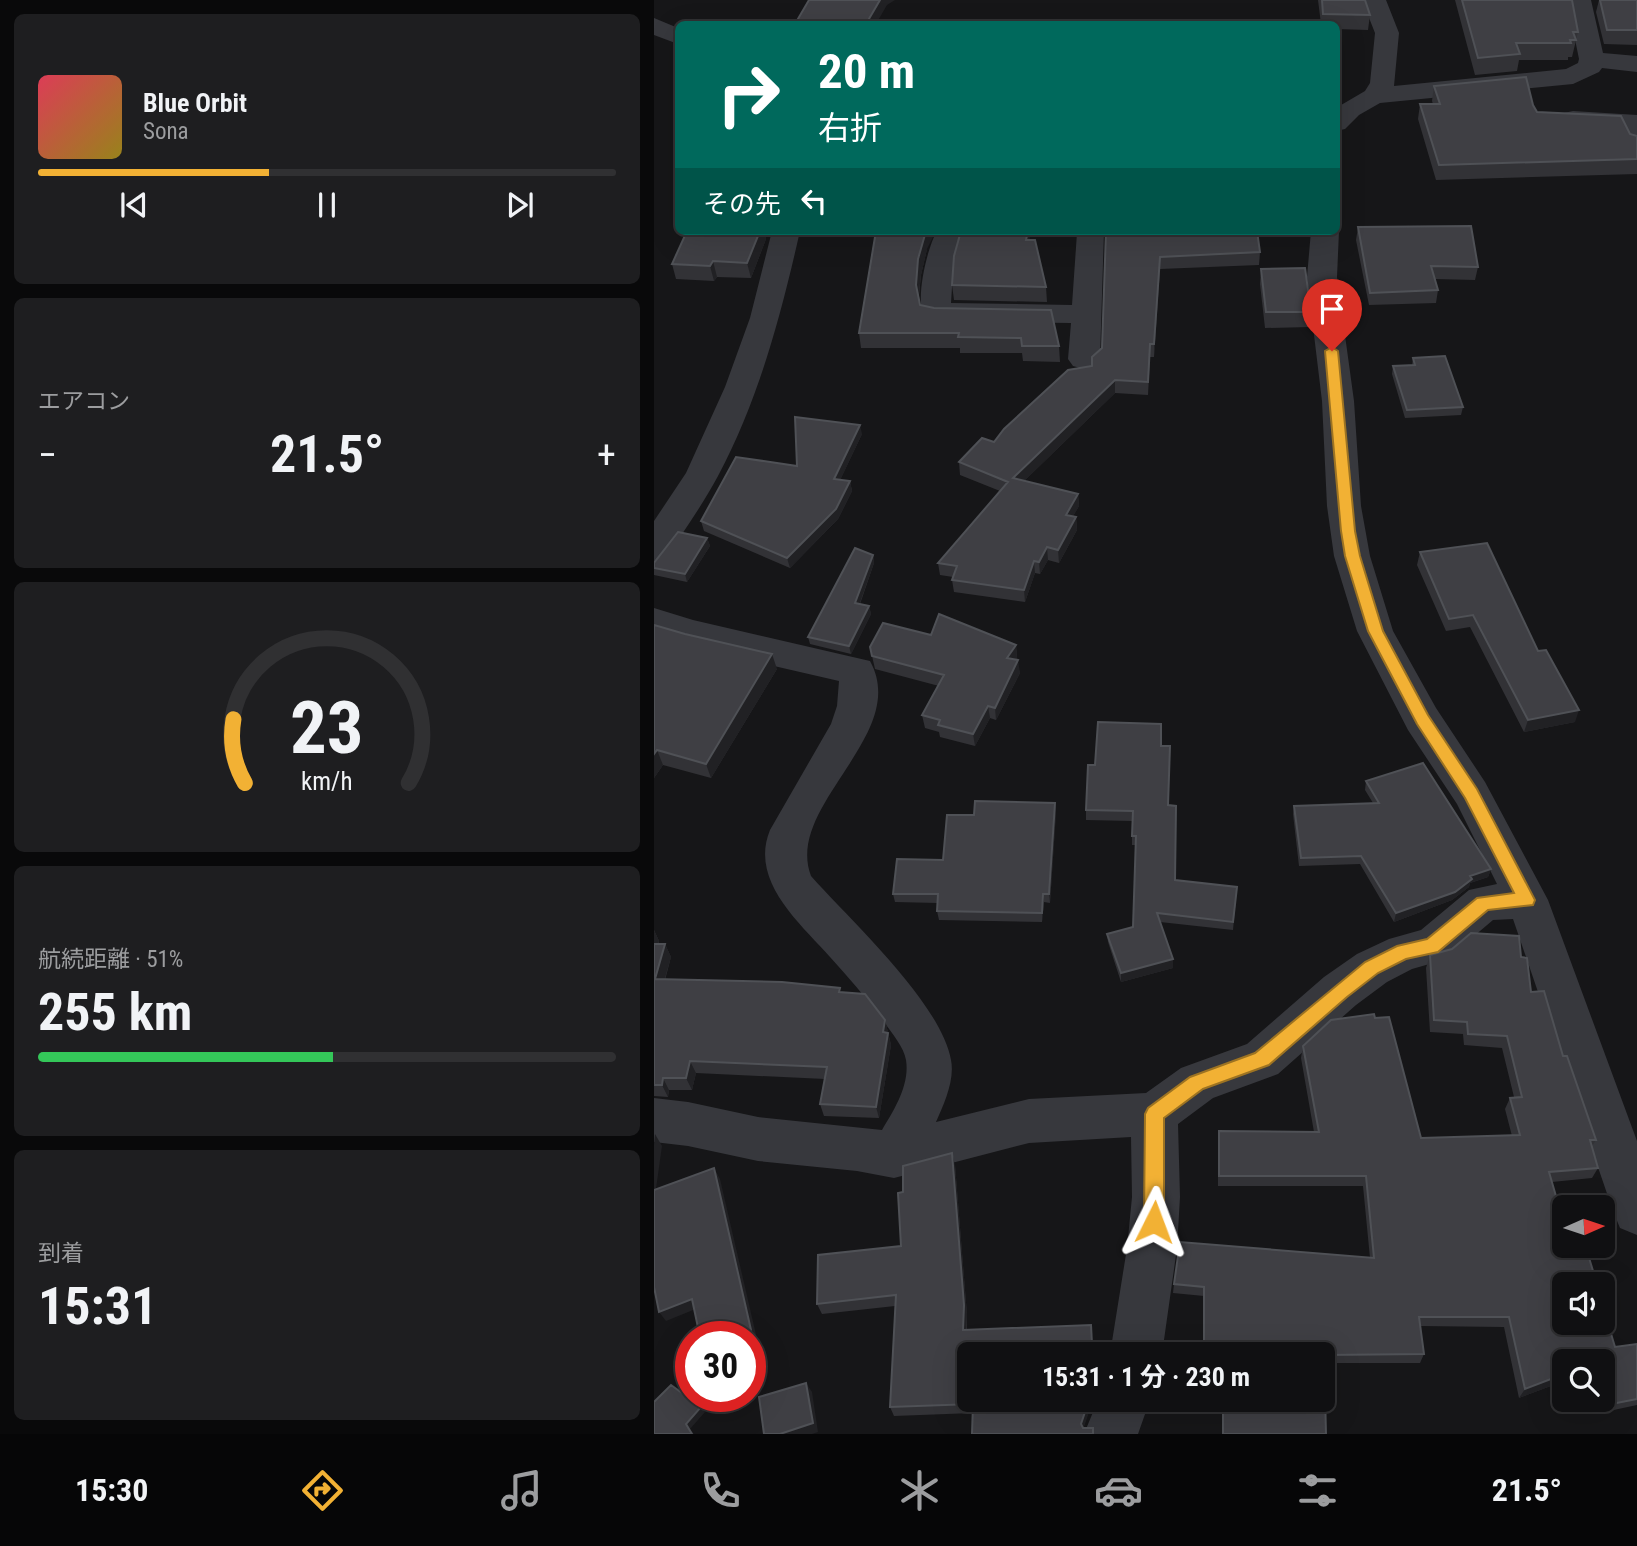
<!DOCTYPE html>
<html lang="ja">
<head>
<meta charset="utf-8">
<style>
  :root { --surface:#101012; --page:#1e1e20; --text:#f1f3f6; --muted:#9c9d9f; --line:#303032; --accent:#f2b134 }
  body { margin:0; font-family:"Roboto Condensed","Noto Sans JP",sans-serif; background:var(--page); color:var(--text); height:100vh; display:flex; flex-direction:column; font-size:26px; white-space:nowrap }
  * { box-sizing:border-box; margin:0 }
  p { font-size:23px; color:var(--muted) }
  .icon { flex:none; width:38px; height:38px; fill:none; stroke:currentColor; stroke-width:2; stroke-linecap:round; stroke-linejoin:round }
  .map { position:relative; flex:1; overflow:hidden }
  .sheet { display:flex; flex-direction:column; gap:14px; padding:14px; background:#09090a; width:654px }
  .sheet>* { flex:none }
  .hud { position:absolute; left:21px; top:21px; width:665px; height:214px; border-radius:10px; box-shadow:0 7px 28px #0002,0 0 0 2px var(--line); background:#00695c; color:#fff; overflow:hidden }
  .needle { width:46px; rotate:87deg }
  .controls { position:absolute; left:898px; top:1195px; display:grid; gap:14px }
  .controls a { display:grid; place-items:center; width:63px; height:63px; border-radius:10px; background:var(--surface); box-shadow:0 7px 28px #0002,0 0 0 2px var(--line); font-size:35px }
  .speed { position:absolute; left:21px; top:1321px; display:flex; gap:14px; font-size:35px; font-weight:700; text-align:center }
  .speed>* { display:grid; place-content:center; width:91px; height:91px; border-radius:50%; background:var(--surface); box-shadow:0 7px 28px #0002,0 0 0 2px var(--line); line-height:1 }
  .speed .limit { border:10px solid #d22; background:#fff; color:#111 }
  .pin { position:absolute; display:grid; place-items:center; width:60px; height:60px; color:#fff; margin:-72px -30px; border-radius:50% 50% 50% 0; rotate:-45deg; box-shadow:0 0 7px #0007 }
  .pin .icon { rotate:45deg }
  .me { position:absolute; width:77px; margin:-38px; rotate:3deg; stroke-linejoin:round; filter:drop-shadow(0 0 5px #0008) }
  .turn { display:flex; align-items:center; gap:24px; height:147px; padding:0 28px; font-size:32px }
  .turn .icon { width:91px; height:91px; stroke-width:2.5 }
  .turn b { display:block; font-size:49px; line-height:60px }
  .then { display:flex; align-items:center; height:66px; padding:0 28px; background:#0003; gap:14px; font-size:26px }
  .big { font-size:52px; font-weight:700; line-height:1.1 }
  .sheet .card { flex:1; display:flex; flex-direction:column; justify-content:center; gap:10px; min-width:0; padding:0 24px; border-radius:10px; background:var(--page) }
  .sheet .dial { align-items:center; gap:0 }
  .dial svg { height:182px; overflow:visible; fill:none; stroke:var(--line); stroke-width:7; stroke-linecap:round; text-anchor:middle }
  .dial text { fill:var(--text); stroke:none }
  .song { display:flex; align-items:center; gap:21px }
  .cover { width:84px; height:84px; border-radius:10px; background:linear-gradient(135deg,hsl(350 70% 55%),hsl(50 70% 35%)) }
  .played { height:7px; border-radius:4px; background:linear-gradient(90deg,var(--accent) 40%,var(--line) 40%) }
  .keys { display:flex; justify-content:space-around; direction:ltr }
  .heat { display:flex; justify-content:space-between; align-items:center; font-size:38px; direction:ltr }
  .charge { height:10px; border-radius:5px; background:linear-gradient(90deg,#34c759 51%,var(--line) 0) }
  .trip { position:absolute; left:303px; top:1342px; width:378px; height:70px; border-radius:10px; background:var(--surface); box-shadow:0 7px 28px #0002,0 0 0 2px var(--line); font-weight:700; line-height:70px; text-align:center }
  .tabs { display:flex; height:112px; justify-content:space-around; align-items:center; background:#060607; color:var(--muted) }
  .tabs .icon { width:49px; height:49px }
  .tabs .on { color:var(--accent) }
  .tabs b { font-size:32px; color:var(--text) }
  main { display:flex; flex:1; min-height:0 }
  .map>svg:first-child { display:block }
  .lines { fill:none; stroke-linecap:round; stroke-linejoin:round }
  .minor { fill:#37383d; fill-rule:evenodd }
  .wall { fill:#323236 }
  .shaded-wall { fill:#212124 }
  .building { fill:#3f3f44; stroke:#4f5156; stroke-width:2 }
  .route { fill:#f2b134; stroke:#9d7322; stroke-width:2 }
</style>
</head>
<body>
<main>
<section class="sheet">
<div class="card">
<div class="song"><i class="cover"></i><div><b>Blue Orbit</b><p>Sona</p></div></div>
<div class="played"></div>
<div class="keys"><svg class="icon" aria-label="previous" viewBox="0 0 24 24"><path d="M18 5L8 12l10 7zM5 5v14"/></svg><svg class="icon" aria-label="pause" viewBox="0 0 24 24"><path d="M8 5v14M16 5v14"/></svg><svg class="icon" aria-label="next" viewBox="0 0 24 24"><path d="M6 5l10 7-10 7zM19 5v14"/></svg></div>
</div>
<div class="card"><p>エアコン</p>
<div class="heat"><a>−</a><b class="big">21.5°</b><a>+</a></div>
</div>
<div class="card dial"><svg viewBox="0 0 100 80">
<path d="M14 69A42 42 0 1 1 86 69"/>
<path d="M14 69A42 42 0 0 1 9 41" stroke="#f2b134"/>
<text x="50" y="56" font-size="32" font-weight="700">23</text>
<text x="50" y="72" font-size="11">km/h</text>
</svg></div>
<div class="card"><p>航続距離 · 51%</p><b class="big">255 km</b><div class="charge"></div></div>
<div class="card"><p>到着</p><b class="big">15:31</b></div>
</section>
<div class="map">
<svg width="983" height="1434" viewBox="0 0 983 1434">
  <rect width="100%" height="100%" fill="#161618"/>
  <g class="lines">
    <!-- minor -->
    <path class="minor" d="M 708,0 L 732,0 L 745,33 L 740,86 L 912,69 L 924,63 L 925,59 L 913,0 L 937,0 L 949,53 L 983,56 L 983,72 L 948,68 L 945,72 L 919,84 L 726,103 L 705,115 L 691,129 L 682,131 L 682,108 L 711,91 L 716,83 L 721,33 Z
      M 0,18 L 24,28 L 24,44 L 0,35 Z
      M 919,111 L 983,115 L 983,150 L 974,148 L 965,129 L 910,125 L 906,119 L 910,113 Z
      M 682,227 L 685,231 L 683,277 L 700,401 L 707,506 L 716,556 L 739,631 L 782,708 L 831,782 L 894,900 L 983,1141 L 983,1235 L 966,1228 L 959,1211 L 859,919 L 839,920 L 793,959 L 758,969 L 733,982 L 702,1005 L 624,1074 L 559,1098 L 524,1124 L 526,1197 L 523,1248 L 508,1354 L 456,1354 L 473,1248 L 478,1197 L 477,1137 L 375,1143 L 240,1178 L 203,1171 L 104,1161 L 34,1146 L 0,1142 L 0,1098 L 34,1102 L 104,1117 L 228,1130 C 240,1110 256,1085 252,1060 C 250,1047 238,1034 231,1023 C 214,1000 195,978 176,957 C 146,923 95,881 116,830 L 177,724 L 183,706 L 185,681 L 37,647 L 0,635 L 0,608 L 39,620 L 216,661 C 257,735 130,805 157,876 C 196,920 287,1003 297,1060 C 301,1080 290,1104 282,1122 L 375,1099 L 492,1093 L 527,1068 L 593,1044 L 670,977 L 703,954 L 735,939 L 767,930 L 815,890 L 843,884 L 803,804 L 754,730 L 703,631 L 680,556 L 673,506 L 668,401 L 653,277 L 657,231 L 682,231 Z
      M 118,231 L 146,231 C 127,315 105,399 64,476 C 49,504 30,531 12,558 L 0,561 L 0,521 L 32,473 L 71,387 L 96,318 Z
      M 283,231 L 307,231 L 309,235 L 299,271 L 297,303 L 418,305 L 423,233 L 450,231 L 446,359 L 441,366 L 430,369 L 419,366 L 414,359 L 417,323 L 282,321 L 271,319 C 260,302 273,248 283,231 Z
      M 444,1400 L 496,1400 L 484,1434 L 430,1434 Z"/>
  </g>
  <!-- wall -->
  <path class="wall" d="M 664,0 L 711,0 L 716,15 L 714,30 L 682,29 L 682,24 L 667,24 Z
    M 801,0 L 918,0 L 924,32 L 918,57 L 914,57 L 914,60 L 865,60 L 863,71 L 821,75 Z
    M 945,0 L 983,0 L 983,45 L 950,44 L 942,12 Z
    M 780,86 L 879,105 L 883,112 L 983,136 L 983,174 L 782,180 L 764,119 L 766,104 L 779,104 L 778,101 Z
    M 704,227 L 824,267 L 821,280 L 781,279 L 784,290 L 782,303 L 715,305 L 702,240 Z
    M 33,231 L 111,231 L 112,239 L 97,278 L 63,277 L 60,281 L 22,279 L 18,264 Z
    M 452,231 L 606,252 L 605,265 L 506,269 L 500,357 L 496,357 L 494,395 L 461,393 L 370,481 L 424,494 L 425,506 L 419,516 L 422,517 L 423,530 L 405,563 L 394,560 L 386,574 L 381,573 L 371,602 L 300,592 L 298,580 L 299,577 L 286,575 L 284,563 L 346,491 L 306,475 L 305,462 L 340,442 L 438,366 L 448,348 Z
    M 375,240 L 392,287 L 393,302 L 300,300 L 298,285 Z
    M 273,249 L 267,275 L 265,296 L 266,305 L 405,346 L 406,362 L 369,361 L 368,353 L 306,353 L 306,348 L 207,348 L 205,333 Z
    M 607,269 L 657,312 L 656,327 L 611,328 L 606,284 Z
    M 759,358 L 809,407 L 807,415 L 751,418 L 738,374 L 739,366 L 758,365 Z
    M 208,434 L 186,480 L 196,481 L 198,491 L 184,519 L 136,568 L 50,531 L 47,521 L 143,466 Z
    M 53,538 L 56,546 L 33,582 L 0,575 L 0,563 Z
    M 766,552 L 921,722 L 870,732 L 816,627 L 792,631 L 763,565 Z
    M 219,555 L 220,563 L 206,604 L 215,606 L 217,614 L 197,654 L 156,644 L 154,637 Z
    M 0,625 L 123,669 L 57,778 L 9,765 L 0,778 Z
    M 277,635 L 362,645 L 363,658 L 362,660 L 366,673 L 342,720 L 336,718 L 321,746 L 286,737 L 285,732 L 271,728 L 268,715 L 285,686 L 221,669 L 216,647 Z
    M 441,765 L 514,805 L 521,880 L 583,887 L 579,930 L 506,922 L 519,968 L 467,982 L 454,942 L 453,934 L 479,927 L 482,845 L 478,845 L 478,821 L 432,820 L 432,810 Z
    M 712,781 L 837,869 L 834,877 L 816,883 L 815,887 L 798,900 L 740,922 L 706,864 L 645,866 L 639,814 L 640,806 L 719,803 L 711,790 Z
    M 401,803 L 402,812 L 396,903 L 390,902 L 388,922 L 285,920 L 283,911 L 284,903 L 241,902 L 239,894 L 289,860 L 320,815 Z
    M 0,930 L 5,941 L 5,944 L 11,944 L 17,957 L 11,980 L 187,993 L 231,1020 L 237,1045 L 225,1118 L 170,1116 L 166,1104 L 171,1079 L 42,1073 L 38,1090 L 15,1090 L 14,1097 L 0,1096 Z
    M 776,955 L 867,957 L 877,992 L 909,1056 L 942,1140 L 938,1146 L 944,1168 L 938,1178 L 898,1182 L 910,1246 L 961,1347 L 983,1344 L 983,1405 L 941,1414 L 939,1406 L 929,1407 L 925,1400 L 948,1400 L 948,1362 L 910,1362 L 910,1381 L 865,1398 L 850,1327 L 766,1326 L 770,1354 L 766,1363 L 670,1363 L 672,1434 L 568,1434 L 568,1400 L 668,1400 L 668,1354 L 549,1354 L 550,1296 L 519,1293 L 520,1284 L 716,1258 L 709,1186 L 564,1186 L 564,1142 L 565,1131 L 660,1132 L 647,1058 L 649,1046 L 767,1138 L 858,1136 L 851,1109 L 856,1098 L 860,1097 L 848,1048 L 810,1045 L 809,1034 L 776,1032 L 772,968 Z
    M 301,1165 L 313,1315 L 313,1330 L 315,1400 L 439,1400 L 429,1428 L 440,1434 L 319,1413 L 240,1416 L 236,1407 L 241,1306 L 168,1314 L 163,1304 L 247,1246 L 249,1192 Z"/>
  <!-- shaded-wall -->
  <path class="shaded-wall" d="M 226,0 L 241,0 L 233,5 L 222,24 L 212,24 Z
    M 106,231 L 111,231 L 112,239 L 97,278 L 93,263 Z
    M 272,231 L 282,231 L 273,249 L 267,275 L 264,300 L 262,285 L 264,259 Z
    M 374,231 L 377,231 L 373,255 L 372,240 Z
    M 506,257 L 506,269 L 500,357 L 500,344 Z
    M 59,261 L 63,277 L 60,281 L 56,266 Z
    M 461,380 L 461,393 L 360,491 L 359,478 Z
    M 206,425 L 208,434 L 182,489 L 180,479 Z
    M 196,481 L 198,491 L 184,519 L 136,568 L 133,558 Z
    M 424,494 L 425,506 L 413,527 L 412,515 Z
    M 422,517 L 423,530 L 405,563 L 404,550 Z
    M 53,538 L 56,546 L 33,582 L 31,574 Z
    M 393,547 L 394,560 L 386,574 L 385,562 Z
    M 219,555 L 220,563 L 203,611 L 201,603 Z
    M 380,561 L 381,573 L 371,602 L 370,590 Z
    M 215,606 L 217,614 L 197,654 L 195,646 Z
    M 362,645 L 363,658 L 355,670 L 353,658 Z
    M 118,654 L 123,669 L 57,778 L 52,764 Z
    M 364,660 L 366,673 L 342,720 L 341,708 Z
    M 334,706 L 336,718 L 321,746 L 319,734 Z
    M 925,710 L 921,722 L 870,732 L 874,720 Z
    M 3,750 L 9,765 L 0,778 L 0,754 Z
    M 401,803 L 402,812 L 396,903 L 395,894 Z
    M 837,869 L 834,877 L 816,883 L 815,887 L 798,900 L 740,922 L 742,913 L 816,876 Z
    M 389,894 L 390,902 L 388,922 L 388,913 Z
    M 0,930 L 5,941 L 2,957 L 0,952 Z
    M 11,944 L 17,957 L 7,992 L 1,979 Z
    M 519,959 L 519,968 L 467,982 L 467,973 Z
    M 231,1020 L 234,1032 L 229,1032 Z
    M 234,1033 L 237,1045 L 225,1118 L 222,1107 Z
    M 36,1061 L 42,1073 L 38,1090 L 32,1078 Z
    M 9,1078 L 15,1090 L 14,1097 L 8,1085 Z
    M 1,1134 L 8,1146 L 0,1203 L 0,1145 Z
    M 298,1153 L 301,1165 L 313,1315 L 312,1340 L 309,1330 Z
    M 60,1168 L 66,1179 L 103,1339 L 96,1342 L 96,1337 L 79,1337 Z
    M 38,1299 L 44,1308 L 12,1321 L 5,1312 Z
    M 910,1374 L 910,1381 L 865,1398 L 871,1389 Z
    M 152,1383 L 158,1392 L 164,1432 L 158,1434 L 126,1434 Z
    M 435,1400 L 439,1400 L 428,1433 L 427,1424 Z
    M 47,1407 L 51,1412 L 36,1429 L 40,1434 L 38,1434 L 32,1424 Z"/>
  <!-- building -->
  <path class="building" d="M 155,0 L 226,0 L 212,24 L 141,24 Z
    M 668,0 L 711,0 L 716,15 L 669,14 Z
    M 808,0 L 918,0 L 924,32 L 919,32 L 922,40 L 916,40 L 917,43 L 862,43 L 866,54 L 824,58 Z
    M 946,0 L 983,0 L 983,30 L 953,30 Z
    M 872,77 L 879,105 L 883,112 L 967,116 L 976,134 L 983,136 L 983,159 L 785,165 L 766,104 L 786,104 L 780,86 Z
    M 817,226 L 824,267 L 777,266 L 784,290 L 716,293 L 704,227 Z
    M 33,231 L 106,231 L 93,263 L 59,261 L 56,266 L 18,264 Z
    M 222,231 L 272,231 L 264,259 L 262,285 L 266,305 L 280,308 L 397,310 L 405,346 L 368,346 L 367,338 L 304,337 L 305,333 L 205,333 Z
    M 307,231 L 374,231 L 372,240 L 381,240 L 392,287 L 298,285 L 300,256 Z
    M 452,231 L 603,231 L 606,252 L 506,257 L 500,344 L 496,344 L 494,382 L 461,380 L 359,478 L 424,494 L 412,515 L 422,517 L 404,550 L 393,547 L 385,562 L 380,561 L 370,590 L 298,580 L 303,566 L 284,563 L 354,482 L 305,462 L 328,438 L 340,442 L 350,429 L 414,370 L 438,366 L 438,357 L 448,348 Z
    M 651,268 L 657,312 L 612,312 L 607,269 Z
    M 791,356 L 809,407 L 753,410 L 739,366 L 761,365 L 759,358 Z
    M 141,417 L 206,425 L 180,479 L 196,481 L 182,509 L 133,558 L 47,521 L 82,457 L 143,466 Z
    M 24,532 L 53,538 L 31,574 L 0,568 L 0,563 Z
    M 833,543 L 884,651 L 892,650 L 925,710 L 874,720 L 819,615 L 795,619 L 766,552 Z
    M 201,548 L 219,555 L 201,603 L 215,606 L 195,646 L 154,637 Z
    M 285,614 L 362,645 L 353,658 L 364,660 L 341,708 L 334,706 L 319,734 L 284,725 L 286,720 L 268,715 L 290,675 L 218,656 L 216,647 L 229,623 L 277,635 Z
    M 0,625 L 31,634 L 118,654 L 52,764 L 3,750 L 0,754 Z
    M 444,722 L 507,724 L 507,746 L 516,746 L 514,805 L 522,806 L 521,880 L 583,887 L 579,922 L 503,913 L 519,959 L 467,973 L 453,934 L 479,927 L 482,836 L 478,836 L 479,811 L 432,810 L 434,765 L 441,765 Z
    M 769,763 L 837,869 L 816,876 L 818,879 L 801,892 L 742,913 L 707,856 L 647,858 L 640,806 L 725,803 L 712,781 Z
    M 321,801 L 401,803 L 395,894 L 389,894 L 388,913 L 283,911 L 284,894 L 239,894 L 243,859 L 289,860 L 293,815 L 320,815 Z
    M 817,933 L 865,936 L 867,957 L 873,958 L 877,992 L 890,991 L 909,1056 L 913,1056 L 942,1140 L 936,1140 L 944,1168 L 895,1172 L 910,1224 L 910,1246 L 926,1246 L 926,1248 L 932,1248 L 943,1284 L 910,1284 L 910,1323 L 948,1323 L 948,1304 L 961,1347 L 983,1344 L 983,1399 L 947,1406 L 946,1400 L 948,1400 L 948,1362 L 910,1362 L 910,1374 L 871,1389 L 855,1317 L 765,1317 L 770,1354 L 670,1355 L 672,1434 L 569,1434 L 569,1400 L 668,1400 L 668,1354 L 550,1354 L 550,1287 L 520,1284 L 526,1242 L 720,1258 L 712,1176 L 565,1176 L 565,1131 L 665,1132 L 649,1046 L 677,1020 L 720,1014 L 721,1018 L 735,1017 L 767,1138 L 866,1135 L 856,1098 L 868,1097 L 853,1036 L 814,1034 L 813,1022 L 780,1020 L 776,955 L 798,949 Z
    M 0,944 L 11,944 L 1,979 L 128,982 L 186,988 L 185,992 L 211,994 L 231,1020 L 229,1032 L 234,1033 L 222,1107 L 166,1104 L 173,1067 L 36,1061 L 32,1078 L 9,1078 L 8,1085 L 0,1085 Z
    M 298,1153 L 310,1305 L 309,1330 L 437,1325 L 438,1344 L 453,1344 L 455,1347 L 455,1354 L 315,1354 L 315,1400 L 435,1400 L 427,1424 L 429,1428 L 439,1428 L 439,1434 L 318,1434 L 319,1404 L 236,1407 L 242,1295 L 163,1304 L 164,1255 L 247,1246 L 244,1193 L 249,1192 L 249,1166 Z
    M 60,1168 L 97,1330 L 79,1337 L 46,1337 L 38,1299 L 5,1312 L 0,1287 L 0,1190 Z
    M 152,1383 L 159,1423 L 126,1434 L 110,1434 L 105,1397 Z
    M 17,1385 L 47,1407 L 32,1424 L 38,1434 L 0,1434 L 0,1402 Z"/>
  <!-- route -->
  <path class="route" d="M 678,347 L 684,351 L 701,531 L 706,556 L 729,631 L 774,715 L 823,789 L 881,900 L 879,905 L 834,910 L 784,952 L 752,959 L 724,973 L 693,997 L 615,1065 L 549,1089 L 510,1118 L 510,1222 L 507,1229 L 500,1232 L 493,1229 L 490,1222 L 491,1114 L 494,1108 L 536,1077 L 601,1053 L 711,962 L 743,946 L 773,939 L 823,898 L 860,893 L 811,798 L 763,724 L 714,631 L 691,556 L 687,531 L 671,351 Z"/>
</svg>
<div class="controls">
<a><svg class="needle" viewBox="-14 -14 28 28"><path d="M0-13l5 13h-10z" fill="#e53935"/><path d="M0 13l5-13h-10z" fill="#9c9d9f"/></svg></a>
<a><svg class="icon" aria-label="sound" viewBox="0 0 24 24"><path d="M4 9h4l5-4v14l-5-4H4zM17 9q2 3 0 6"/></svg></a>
<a><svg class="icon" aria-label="search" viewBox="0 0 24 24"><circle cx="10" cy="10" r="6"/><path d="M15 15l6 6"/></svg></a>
</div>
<div class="speed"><div class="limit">30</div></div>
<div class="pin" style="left:678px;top:351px;background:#d93025"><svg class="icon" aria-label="arrive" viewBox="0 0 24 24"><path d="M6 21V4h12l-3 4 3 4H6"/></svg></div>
<svg class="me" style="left:500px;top:1222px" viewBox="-20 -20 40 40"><path d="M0-17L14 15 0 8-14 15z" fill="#f2b134" stroke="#fff" stroke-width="4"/></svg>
<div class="trip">15:31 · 1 分 · 230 m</div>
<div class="hud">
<div class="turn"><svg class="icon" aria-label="right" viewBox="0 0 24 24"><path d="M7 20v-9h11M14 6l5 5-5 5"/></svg><div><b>20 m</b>右折</div></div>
<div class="then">その先<svg class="icon" aria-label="left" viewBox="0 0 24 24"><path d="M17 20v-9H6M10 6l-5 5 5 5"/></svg></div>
</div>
</div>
</main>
<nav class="tabs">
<b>15:30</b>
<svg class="icon on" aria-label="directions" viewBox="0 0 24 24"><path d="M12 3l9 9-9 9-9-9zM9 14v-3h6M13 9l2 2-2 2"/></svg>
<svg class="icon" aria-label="music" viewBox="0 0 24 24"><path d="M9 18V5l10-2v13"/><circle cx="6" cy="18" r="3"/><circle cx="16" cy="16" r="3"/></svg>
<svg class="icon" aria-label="phone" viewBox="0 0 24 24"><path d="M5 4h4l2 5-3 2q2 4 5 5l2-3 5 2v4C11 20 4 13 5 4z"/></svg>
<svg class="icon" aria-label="climate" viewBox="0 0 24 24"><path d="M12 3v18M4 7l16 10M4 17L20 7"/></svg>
<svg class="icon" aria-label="car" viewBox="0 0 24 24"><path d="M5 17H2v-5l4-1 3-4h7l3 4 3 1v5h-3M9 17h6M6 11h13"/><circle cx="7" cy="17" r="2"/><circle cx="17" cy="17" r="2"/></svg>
<svg class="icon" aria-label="filters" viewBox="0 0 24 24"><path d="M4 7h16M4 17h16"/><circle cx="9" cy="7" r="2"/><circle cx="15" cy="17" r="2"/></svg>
<b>21.5°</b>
</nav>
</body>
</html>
